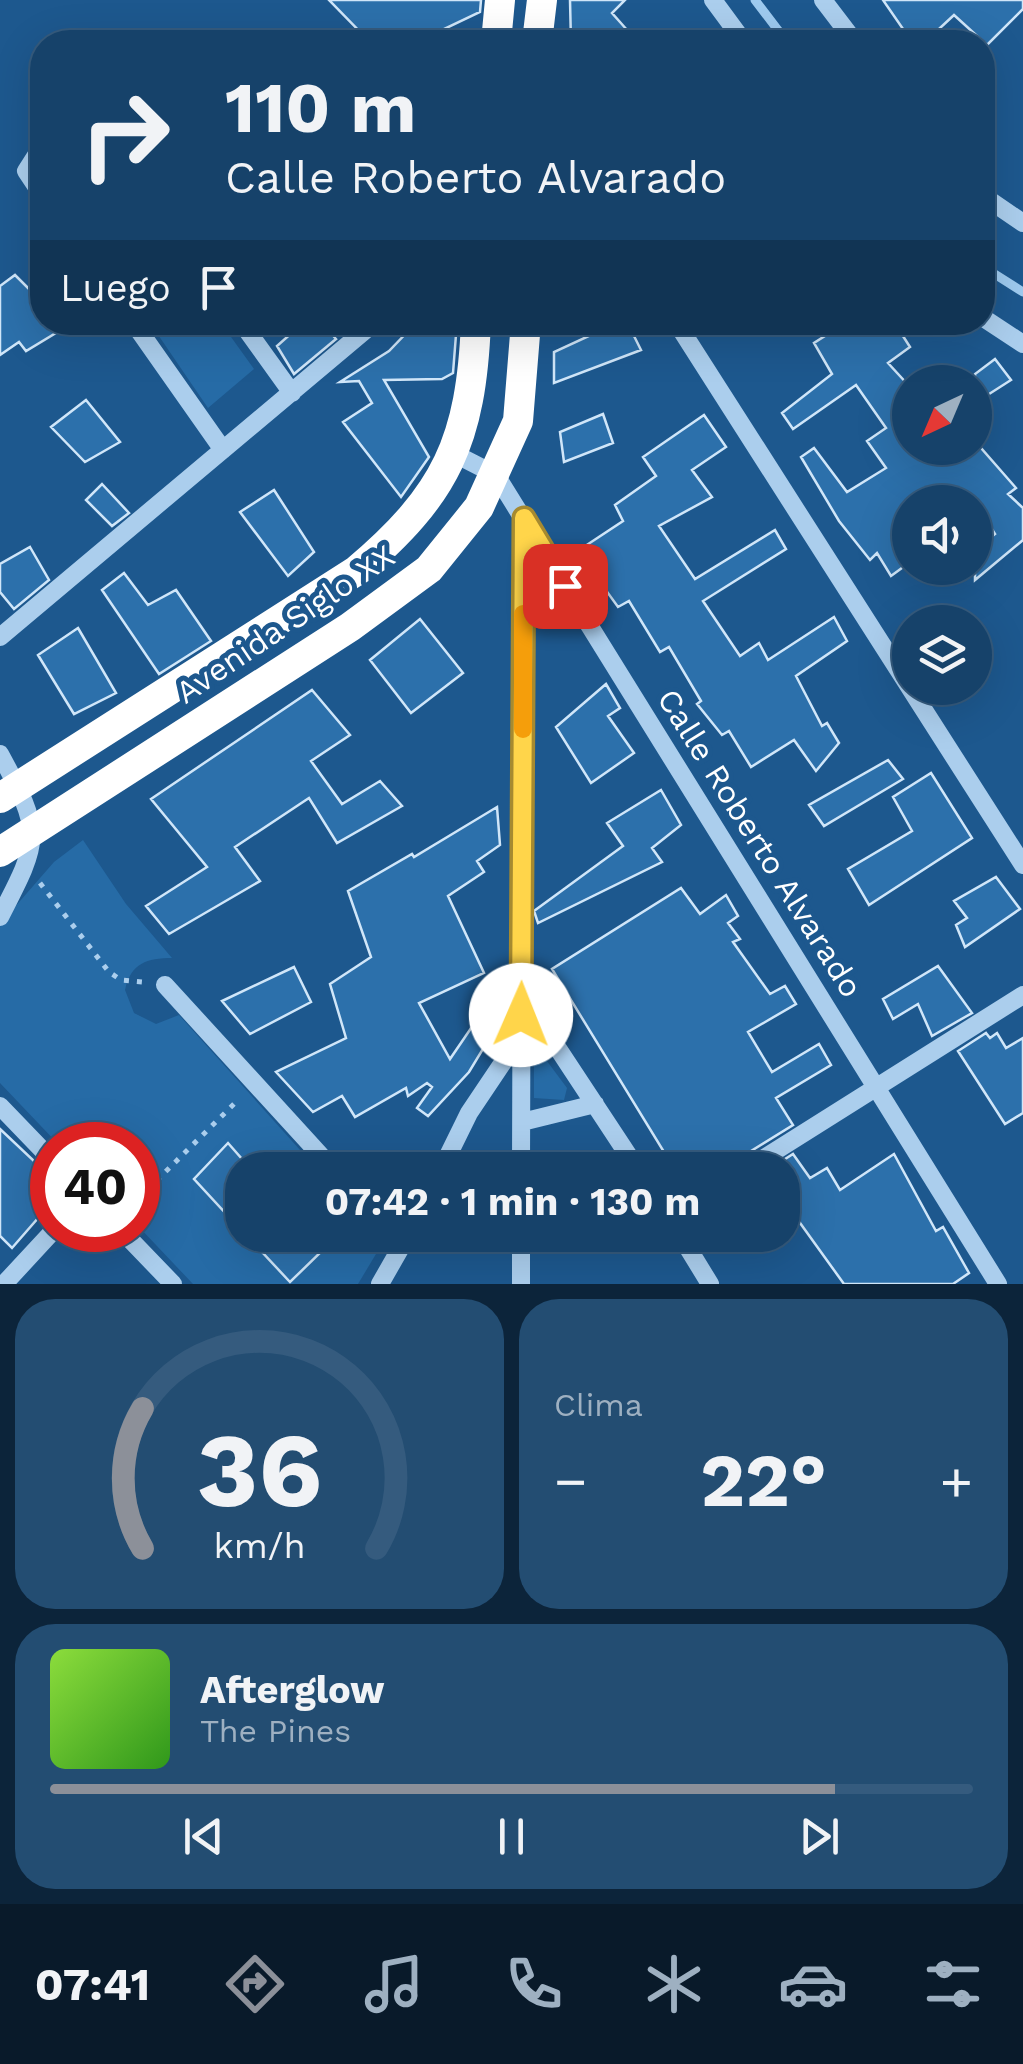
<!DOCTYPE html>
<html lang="es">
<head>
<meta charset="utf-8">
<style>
  :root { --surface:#16426a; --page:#234d72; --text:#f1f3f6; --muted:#9eb0c1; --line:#355b7e; --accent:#8c9099 }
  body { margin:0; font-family:"Work Sans",sans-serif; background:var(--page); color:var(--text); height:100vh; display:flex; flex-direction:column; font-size:38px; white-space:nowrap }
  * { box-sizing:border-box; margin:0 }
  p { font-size:32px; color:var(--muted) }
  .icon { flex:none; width:55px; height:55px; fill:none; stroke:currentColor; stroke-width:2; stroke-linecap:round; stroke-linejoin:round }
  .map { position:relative; height:1284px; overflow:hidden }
  .drawer { display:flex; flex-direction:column; gap:15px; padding:15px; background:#0c243a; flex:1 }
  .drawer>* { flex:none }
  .guide { position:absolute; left:30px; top:30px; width:965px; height:305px; border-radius:40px; box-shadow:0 10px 40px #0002,0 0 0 2px var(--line); background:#16426a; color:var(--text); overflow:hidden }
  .needle { width:65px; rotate:224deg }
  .controls { position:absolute; left:892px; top:365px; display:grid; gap:20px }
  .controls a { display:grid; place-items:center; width:100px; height:100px; border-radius:50%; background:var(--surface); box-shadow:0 10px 40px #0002,0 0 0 2px var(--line); font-size:50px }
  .speed { position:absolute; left:30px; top:1122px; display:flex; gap:20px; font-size:50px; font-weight:700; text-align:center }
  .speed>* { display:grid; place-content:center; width:130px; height:130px; border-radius:50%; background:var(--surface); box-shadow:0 10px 40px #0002,0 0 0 2px var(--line); line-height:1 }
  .speed .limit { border:15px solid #d22; background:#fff; color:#111 }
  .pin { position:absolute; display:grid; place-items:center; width:85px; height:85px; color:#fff; margin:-42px; border-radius:20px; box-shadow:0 5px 15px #0006 }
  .me { position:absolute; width:110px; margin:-55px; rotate:1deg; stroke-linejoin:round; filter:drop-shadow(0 0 8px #0008) }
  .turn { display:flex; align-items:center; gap:35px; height:210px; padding:0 30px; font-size:45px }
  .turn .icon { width:130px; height:130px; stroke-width:2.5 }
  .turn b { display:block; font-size:70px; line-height:85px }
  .then { display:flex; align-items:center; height:95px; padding:0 30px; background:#0003; gap:20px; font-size:38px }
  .big { font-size:75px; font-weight:700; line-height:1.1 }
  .drawer .card { flex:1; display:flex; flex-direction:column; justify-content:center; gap:15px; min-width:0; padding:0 35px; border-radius:40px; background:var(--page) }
  .drawer .dial { align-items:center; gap:0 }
  .dial svg { height:260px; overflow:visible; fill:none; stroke:var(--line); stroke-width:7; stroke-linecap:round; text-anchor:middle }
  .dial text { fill:var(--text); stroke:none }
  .song { display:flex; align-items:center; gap:30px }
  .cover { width:120px; height:120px; border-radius:15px; background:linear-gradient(135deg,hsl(90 70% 55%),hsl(110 70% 35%)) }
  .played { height:10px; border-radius:5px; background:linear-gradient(90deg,var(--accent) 85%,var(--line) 85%) }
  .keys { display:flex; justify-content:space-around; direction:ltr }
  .heat { display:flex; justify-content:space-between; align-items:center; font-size:55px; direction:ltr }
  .drawer .tiles { flex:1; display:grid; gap:15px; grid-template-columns:1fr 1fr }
  .card:last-child { grid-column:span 2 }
  .trip { position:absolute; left:225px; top:1152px; width:575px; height:100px; border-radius:40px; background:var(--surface); box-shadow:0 10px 40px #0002,0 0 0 2px var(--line); font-weight:700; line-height:100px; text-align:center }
  .tab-bar { display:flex; height:160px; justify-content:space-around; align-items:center; background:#091a2a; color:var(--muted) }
  .tab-bar .icon { width:70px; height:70px }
  .tab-bar .current { color:var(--accent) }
  .tab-bar b { font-size:45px; color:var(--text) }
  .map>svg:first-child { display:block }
  .green { fill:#266ba6 }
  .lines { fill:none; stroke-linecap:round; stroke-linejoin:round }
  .stream { stroke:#9ecaef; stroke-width:9 }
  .building { fill:#2c70ab; stroke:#d0e6f9; stroke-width:2.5 }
  .path { stroke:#abceed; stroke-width:5; stroke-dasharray:5 8; stroke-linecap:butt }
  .minor { stroke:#abceed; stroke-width:18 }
  .highway { stroke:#fff; stroke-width:30 }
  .route-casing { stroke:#a68a30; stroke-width:25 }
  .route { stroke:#ffd54a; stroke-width:18 }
  .slow { stroke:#f59e0b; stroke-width:18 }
  .labels { text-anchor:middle; stroke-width:10; stroke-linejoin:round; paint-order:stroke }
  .street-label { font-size:32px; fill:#fff; stroke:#1d588e }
</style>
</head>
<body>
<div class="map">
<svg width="1023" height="1284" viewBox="0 0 1023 1284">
  <rect width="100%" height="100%" fill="#1d588e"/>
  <!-- green -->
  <path class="green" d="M 150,323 L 221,323 L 254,369 L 208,408 Z
    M 83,840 L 126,904 L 172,958 C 147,958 131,963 125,990 L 134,1013 L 156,1024 L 179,1015 L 318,1170 L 242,1170 L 242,1235 L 375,1235 L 376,1254 L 358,1284 L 193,1284 L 138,1226 L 138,1145 L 59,1145 L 0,1083 L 0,924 L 54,862 Z
    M 538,1049 L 567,1088 L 564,1100 L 534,1098 L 534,1054 Z"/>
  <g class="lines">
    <!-- stream -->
    <path class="stream" d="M 755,0 L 787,42
      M 982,266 L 1023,292"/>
  </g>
  <!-- building -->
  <path class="building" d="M 329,0 L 481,0 L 480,12 L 417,42 L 370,42 Z
    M 570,0 L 625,0 L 612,13 L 628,31 L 615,42 L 571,42 Z
    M 883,0 L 1023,0 L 1023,9 L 987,45 L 954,15 L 925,42 L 912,42 Z
    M 15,275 L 30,290 L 42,280 L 42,322 L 74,322 L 26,351 L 19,342 L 0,355 L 0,286 Z
    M 304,322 L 321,322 L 336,339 L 294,374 L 277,346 Z
    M 417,322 L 457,322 L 453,373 L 442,379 L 384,380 L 429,457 L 401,497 L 343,422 L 372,403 L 359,381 L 340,382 L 389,351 Z
    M 603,322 L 627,322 L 641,350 L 554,383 L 554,352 L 589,336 L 586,331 Z
    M 847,322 L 894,322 L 910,347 L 888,363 L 910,387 L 910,448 L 981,448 L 1016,488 L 1008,494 L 1023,508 L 1023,540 L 975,580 L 975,550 L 995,534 L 975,502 L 910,502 L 910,562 L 891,576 L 877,553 L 870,560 L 839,521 L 801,457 L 814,448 L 847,492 L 886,468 L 867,441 L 886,428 L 856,385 L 793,429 L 782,413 L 832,374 L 814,343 Z
    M 995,359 L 1011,380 L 975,403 L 975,374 Z
    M 86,400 L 120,442 L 85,462 L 51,427 Z
    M 603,414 L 613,443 L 564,462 L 560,432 Z
    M 704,415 L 726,447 L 692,470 L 712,497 L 659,526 L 695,579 L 775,530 L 786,549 L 703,601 L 740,656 L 759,643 L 768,660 L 834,617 L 847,641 L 796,676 L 822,726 L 827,723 L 839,743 L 816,771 L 794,740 L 751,767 L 729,731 L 722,735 L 697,704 L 701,701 L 669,647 L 660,652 L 629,601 L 618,607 L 592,571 L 577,580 L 564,560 L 623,521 L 615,505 L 656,476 L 643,457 Z
    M 102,484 L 129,513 L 112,526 L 86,500 Z
    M 274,490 L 314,552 L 288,576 L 240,512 Z
    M 30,547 L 49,580 L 14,609 L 0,592 L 0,564 Z
    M 124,573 L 148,605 L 176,590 L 211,641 L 159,674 L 102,590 Z
    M 420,619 L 463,673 L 411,713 L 370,660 Z
    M 78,628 L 116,693 L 74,714 L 38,655 Z
    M 606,684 L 620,708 L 608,716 L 634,753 L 591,783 L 556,727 Z
    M 312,690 L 350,735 L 311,761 L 342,804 L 380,781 L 402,806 L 337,843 L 309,798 L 235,847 L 260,881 L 169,934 L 146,906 L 207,867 L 151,799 Z
    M 888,760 L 903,779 L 824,826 L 809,805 Z
    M 931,773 L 972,838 L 869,905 L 848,869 L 912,831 L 893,797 Z
    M 661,790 L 681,825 L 652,848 L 662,862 L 538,923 L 534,911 L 623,846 L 607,823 Z
    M 497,807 L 500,845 L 477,861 L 484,872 L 448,896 L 484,973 L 419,1003 L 450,1059 L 493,996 L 509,1006 L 469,1072 L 428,1116 L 417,1108 L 432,1087 L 427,1083 L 408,1096 L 406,1088 L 355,1117 L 342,1096 L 313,1112 L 276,1072 L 346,1038 L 330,984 L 371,957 L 348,891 L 412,854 L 414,857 Z
    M 996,877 L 1020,909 L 965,947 L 956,925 L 967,918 L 954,901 Z
    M 681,888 L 700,914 L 726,895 L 738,916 L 728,923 L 740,939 L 733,942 L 770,994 L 785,986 L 796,1004 L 748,1032 L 772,1072 L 819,1044 L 831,1065 L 776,1098 L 793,1125 L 738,1159 L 733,1170 L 675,1170 L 552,969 Z
    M 938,966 L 972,1013 L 932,1036 L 918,1004 L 893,1019 L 883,999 Z
    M 294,967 L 311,1002 L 250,1034 L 222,1001 Z
    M 986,1033 L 990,1038 L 997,1033 L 1006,1048 L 1023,1038 L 1023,1113 L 1005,1124 L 958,1051 Z
    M 0,1129 L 52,1178 L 52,1202 L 12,1248 L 0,1236 Z
    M 228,1143 L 242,1159 L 242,1231 L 194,1179 Z
    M 793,1154 L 810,1178 L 827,1168 L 840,1190 L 894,1154 L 936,1231 L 943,1227 L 969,1273 L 953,1284 L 844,1284 L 795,1216 L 782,1224 L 782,1170 L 768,1170 Z
    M 246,1235 L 311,1235 L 324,1249 L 290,1282 Z"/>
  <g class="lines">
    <!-- path -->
    <path class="path" d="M 40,883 L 109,972 L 121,980 L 143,982
      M 138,1199 L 239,1099"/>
    <!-- minor -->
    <path class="minor" d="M 713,0 L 744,42
      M 823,0 L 855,42
      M 42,146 L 26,171 L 42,195
      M 982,195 L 1023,223
      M 982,317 L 1023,344
      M 133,322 L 223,450
      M 241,322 L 292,393
      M 676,322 L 1023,865
      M 453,453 L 496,475 L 998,1284
      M 0,637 L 375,322
      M 0,754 C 43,833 41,838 0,917
      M 165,985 L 334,1170
      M 522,994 L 638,1170
      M 0,1106 L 52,1160
      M 522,1122 L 595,1104
      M 441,1170 L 469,1113 L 520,1037
      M 521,1170 L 523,519
      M 745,1170 L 1023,995
      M 121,1230 L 173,1284
      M 680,1235 L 710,1284
      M 4,1284 L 54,1230
      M 380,1284 L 408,1235
      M 521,1284 L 521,1235"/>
    <!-- highway -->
    <path class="highway" d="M 496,42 L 500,0
      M 537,42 L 542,0
      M 0,798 L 356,571 C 447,494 471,441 476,322
      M 0,852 L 350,627 L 429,569 L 479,507 L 518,421 L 526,322"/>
  </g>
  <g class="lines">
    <defs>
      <path id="route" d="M 521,1015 L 524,518 L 565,586"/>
    </defs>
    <!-- route casing -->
    <use href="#route" class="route-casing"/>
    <!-- route -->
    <use href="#route" class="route"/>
    <!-- slow -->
    <path class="slow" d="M 523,729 L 523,614"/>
  </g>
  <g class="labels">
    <!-- street labels -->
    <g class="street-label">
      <text transform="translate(285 624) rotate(-34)" y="11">Avenida Siglo XX</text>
      <text transform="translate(760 843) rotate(58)" y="11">Calle Roberto Alvarado</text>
    </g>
  </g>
</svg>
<div class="controls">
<a><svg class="needle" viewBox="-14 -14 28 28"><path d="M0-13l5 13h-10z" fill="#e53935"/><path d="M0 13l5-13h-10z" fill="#9eb0c1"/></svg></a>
<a><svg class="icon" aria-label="sound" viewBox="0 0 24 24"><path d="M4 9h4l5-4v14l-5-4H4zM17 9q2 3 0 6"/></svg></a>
<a><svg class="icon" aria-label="layers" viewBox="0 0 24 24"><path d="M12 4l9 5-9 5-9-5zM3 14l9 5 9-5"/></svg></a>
</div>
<div class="speed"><div class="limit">40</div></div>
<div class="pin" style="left:565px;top:586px;background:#d93025"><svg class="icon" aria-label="arrive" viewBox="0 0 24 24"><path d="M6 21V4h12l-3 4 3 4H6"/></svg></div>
<svg class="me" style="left:521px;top:1015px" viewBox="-20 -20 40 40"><circle r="19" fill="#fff"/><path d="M0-13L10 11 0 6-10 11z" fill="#ffd54a"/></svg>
<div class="trip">07:42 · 1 min · 130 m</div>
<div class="guide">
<div class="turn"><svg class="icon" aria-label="right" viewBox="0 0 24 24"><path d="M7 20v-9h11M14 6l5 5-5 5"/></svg><div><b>110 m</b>Calle Roberto Alvarado</div></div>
<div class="then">Luego<svg class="icon" aria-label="arrive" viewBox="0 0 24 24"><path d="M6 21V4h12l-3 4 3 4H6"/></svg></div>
</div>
</div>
<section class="drawer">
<div class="tiles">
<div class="card dial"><svg viewBox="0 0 100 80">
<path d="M14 69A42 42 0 1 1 86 69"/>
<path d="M14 69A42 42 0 0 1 14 26" stroke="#8c9099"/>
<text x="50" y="56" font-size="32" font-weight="700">36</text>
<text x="50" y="72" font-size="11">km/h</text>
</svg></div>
<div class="card"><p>Clima</p>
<div class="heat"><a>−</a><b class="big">22°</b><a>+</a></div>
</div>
<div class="card">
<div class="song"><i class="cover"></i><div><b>Afterglow</b><p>The Pines</p></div></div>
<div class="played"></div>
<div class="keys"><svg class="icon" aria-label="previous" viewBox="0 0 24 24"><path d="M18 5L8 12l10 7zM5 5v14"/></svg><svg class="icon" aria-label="pause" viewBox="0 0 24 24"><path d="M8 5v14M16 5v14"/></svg><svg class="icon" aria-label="next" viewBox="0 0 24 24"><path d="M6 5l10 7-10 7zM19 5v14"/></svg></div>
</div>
</div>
</section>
<nav class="tab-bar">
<b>07:41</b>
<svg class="icon current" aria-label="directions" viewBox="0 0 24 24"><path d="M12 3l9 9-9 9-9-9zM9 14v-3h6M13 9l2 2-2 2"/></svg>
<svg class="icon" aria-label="music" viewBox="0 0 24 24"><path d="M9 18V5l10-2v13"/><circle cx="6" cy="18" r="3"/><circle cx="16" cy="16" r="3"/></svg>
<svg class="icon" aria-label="phone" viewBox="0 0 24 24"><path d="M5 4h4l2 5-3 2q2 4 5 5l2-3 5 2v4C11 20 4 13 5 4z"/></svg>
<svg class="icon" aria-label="climate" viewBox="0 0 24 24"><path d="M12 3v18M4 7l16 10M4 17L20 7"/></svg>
<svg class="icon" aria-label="car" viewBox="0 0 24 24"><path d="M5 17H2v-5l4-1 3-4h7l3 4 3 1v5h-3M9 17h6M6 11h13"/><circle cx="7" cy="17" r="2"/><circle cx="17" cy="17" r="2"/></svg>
<svg class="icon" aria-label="filters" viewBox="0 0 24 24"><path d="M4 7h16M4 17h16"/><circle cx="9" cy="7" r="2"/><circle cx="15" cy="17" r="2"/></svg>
</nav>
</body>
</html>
